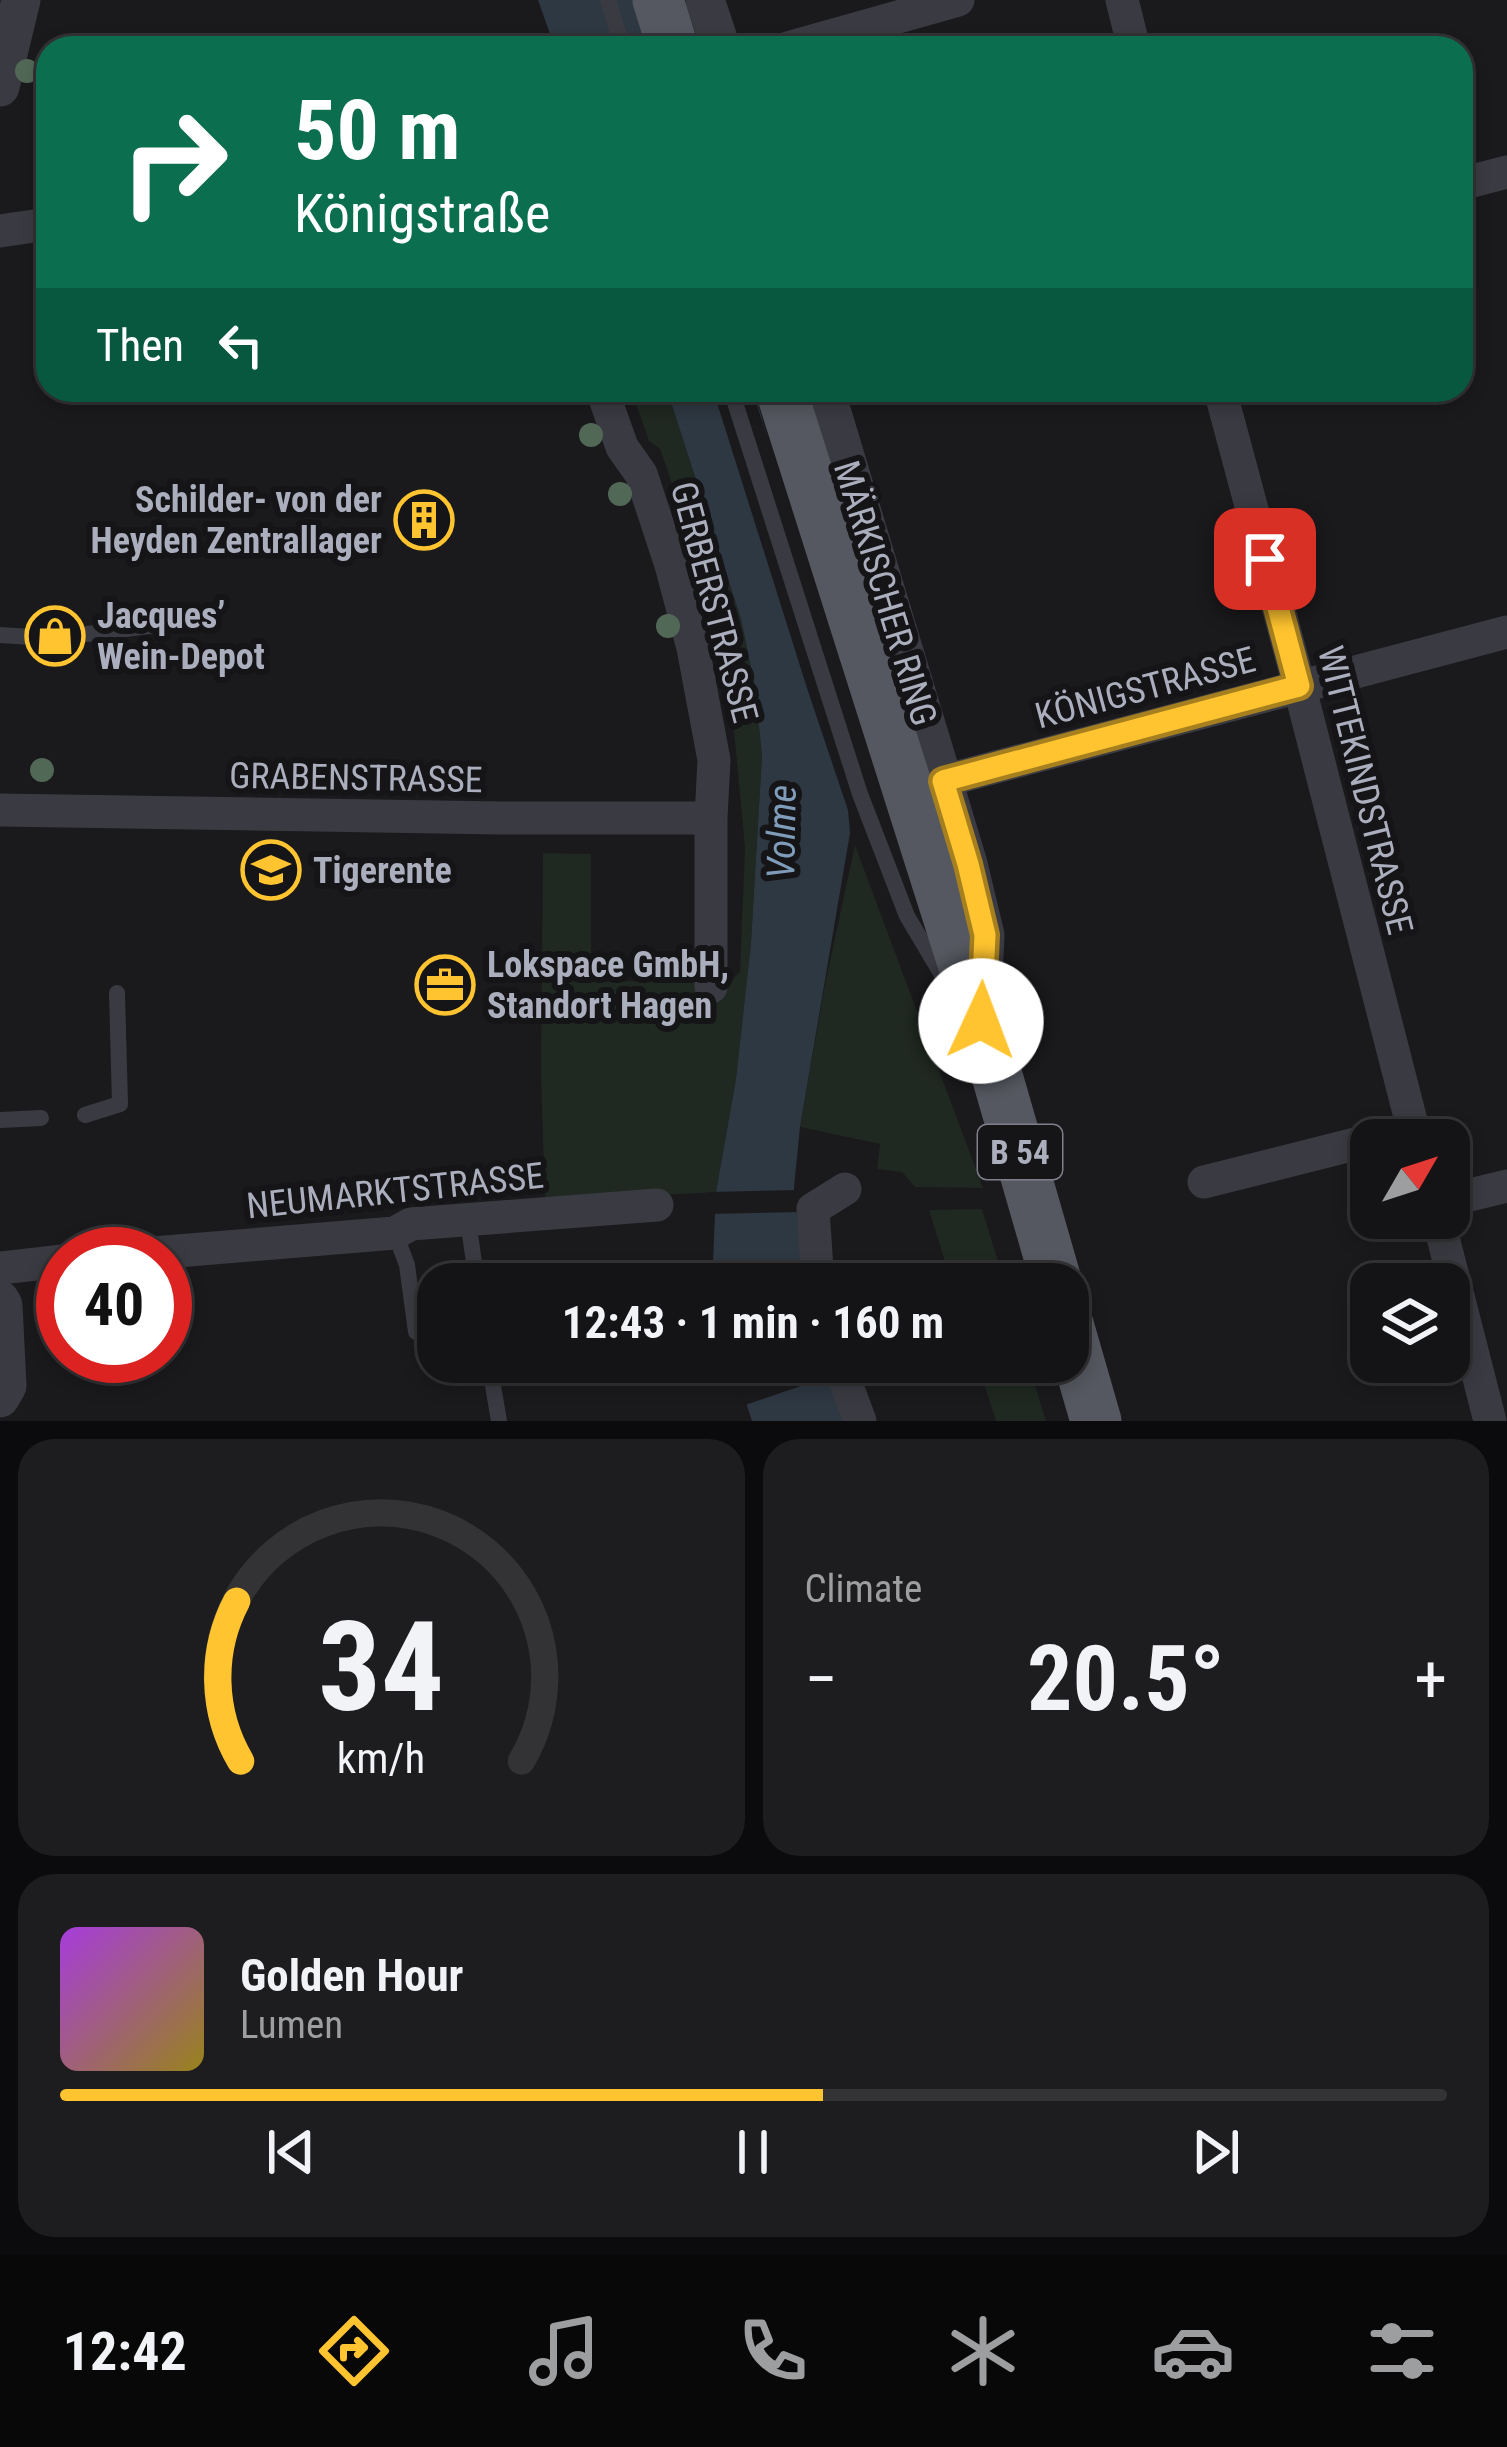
<!DOCTYPE html>
<html lang="en">
<head>
<meta charset="utf-8">
<style>
  :root { --surface:#141315; --page:#1d1c1e; --text:#f1f3f6; --muted:#9d9ea0; --line:#333234; --accent:#ffc42f }
  body { margin:0; font-family:"Roboto Condensed",sans-serif; background:var(--page); color:var(--text); height:100vh; display:flex; flex-direction:column; font-size:45px; white-space:nowrap }
  * { box-sizing:border-box; margin:0 }
  p { font-size:39px; color:var(--muted) }
  .icon { flex:none; width:66px; height:66px; fill:none; stroke:currentColor; stroke-width:2; stroke-linecap:round; stroke-linejoin:round }
  .map { position:relative; height:1421px; overflow:hidden }
  .side { display:flex; flex-direction:column; gap:18px; padding:18px; background:#0b0a0c; flex:1 }
  .side>* { flex:none }
  .guide { position:absolute; left:36px; top:36px; width:1437px; height:366px; border-radius:36px; box-shadow:0 6px 18px #0003,0 0 0 3px var(--line); background:#0b6e4f; color:#fff; overflow:hidden }
  .needle { width:78px; rotate:51deg }
  .tools { position:absolute; left:1350px; top:1119px; display:grid; gap:24px }
  .tools a { display:grid; place-items:center; width:120px; height:120px; border-radius:24px; background:var(--surface); box-shadow:0 6px 18px #0003,0 0 0 3px var(--line); font-size:60px }
  .speed { position:absolute; left:36px; top:1227px; display:flex; gap:24px; font-size:60px; font-weight:700; text-align:center }
  .speed>* { display:grid; place-content:center; width:156px; height:156px; border-radius:50%; background:var(--surface); box-shadow:0 6px 18px #0003,0 0 0 3px var(--line); line-height:1 }
  .speed .limit { border:18px solid #d22; background:#fff; color:#111 }
  .pin { position:absolute; display:grid; place-items:center; width:102px; height:102px; color:#fff; margin:-51px; border-radius:24px; box-shadow:0 6px 18px #0006 }
  .me { position:absolute; width:132px; margin:-66px; rotate:2deg; stroke-linejoin:round; filter:drop-shadow(0 0 9px #0008) }
  .turn { display:flex; align-items:center; gap:42px; height:252px; padding:0 60px; font-size:54px }
  .turn .icon { width:156px; height:156px; stroke-width:2.5 }
  .turn b { display:block; font-size:84px; line-height:102px }
  .then { display:flex; align-items:center; height:114px; padding:0 60px; background:#0003; gap:24px; font-size:45px }
  .big { font-size:90px; font-weight:700; line-height:1.1 }
  .side .tile { flex:1; display:flex; flex-direction:column; justify-content:center; gap:18px; min-width:0; padding:0 42px; border-radius:36px; background:var(--page) }
  .side .dial { align-items:center; gap:0 }
  .dial svg { height:312px; overflow:visible; fill:none; stroke:var(--line); stroke-width:7; stroke-linecap:round; text-anchor:middle }
  .dial text { fill:var(--text); stroke:none }
  .song { display:flex; align-items:center; gap:36px }
  .cover { width:144px; height:144px; border-radius:18px; background:linear-gradient(135deg,hsl(280 70% 55%),hsl(50 70% 35%)) }
  .played { height:12px; border-radius:6px; background:linear-gradient(90deg,var(--accent) 55%,var(--line) 55%) }
  .keys { display:flex; justify-content:space-around; direction:ltr }
  .heat { display:flex; justify-content:space-between; align-items:center; font-size:66px; direction:ltr }
  .side .tiles { flex:1; display:grid; gap:18px; grid-template-columns:1fr 1fr }
  .tile:last-child { grid-column:span 2 }
  .trip { position:absolute; left:417px; top:1263px; width:672px; height:120px; border-radius:36px; background:var(--surface); box-shadow:0 6px 18px #0003,0 0 0 3px var(--line); font-weight:700; line-height:120px; text-align:center }
  .tabs { display:flex; height:192px; justify-content:space-around; align-items:center; background:#080808; color:var(--muted) }
  .tabs .icon { width:84px; height:84px }
  .tabs .on { color:var(--accent) }
  .tabs b { font-size:54px; color:var(--text) }
  .map>svg:first-child { display:block }
  .green { fill:#1f2821 }
  .water { fill:#2e3842 }
  .pier { fill:#1a191c }
  .lines { fill:none; stroke-linecap:round; stroke-linejoin:round }
  .service { stroke:#3a3b42; stroke-width:16 }
  .minor { stroke:#3a3b42; stroke-width:33 }
  .tertiary { stroke:#3a3b42; stroke-width:39 }
  .primary { stroke:#565861; stroke-width:51 }
  .tree { fill:#526856 }
  .route-casing { stroke:#a67f1f; stroke-width:30 }
  .route { stroke:#ffc42f; stroke-width:21 }
  .labels { text-anchor:middle; stroke-width:12; stroke-linejoin:round; paint-order:stroke }
  .shield { fill:#151417; stroke:#7e808b; stroke-width:3 }
  .shield-label { font-size:33px; font-weight:bold; fill:#abafbd }
  .poi-label { font-size:36px; font-weight:bold; fill:#abafbd; stroke:#151417; text-anchor:start }
  .street-label { font-size:36px; fill:#abafbd; stroke:#151417 }
  .water-label { font-size:39px; font-style:italic; fill:#7f9cba; stroke:#151417 }
</style>
</head>
<body>
<div class="map">
<svg width="1507" height="1421" viewBox="0 0 1507 1421">
  <rect width="100%" height="100%" fill="#1a191c"/>
  <!-- green -->
  <path class="green" d="M 631,390 L 667,390 L 741,619 L 755,687 L 762,756 L 751,943 L 736,1079 L 716,1192 L 545,1202 L 541,1073 L 543,853 L 591,854 L 591,982 L 702,980 L 721,991 L 740,972 L 745,847 L 730,689 L 721,645 L 684,519 L 660,449 L 649,441 Z
    M 855,845 L 983,1188 L 915,1187 L 902,1172 L 877,1169 L 880,1144 L 800,1127 L 825,984 Z
    M 982,1209 L 1005,1284 L 952,1284 L 929,1210 Z
    M 977,1362 L 1028,1362 L 1046,1421 L 996,1421 Z"/>
  <!-- water -->
  <path class="water" d="M 538,0 L 644,0 L 657,48 L 555,48 Z
    M 667,390 L 754,390 L 838,689 L 850,833 L 800,1127 L 794,1187 L 804,1284 L 712,1284 L 716,1192 L 736,1079 L 751,943 L 762,756 L 755,687 L 741,619 Z
    M 733,1362 L 823,1362 L 844,1421 L 752,1421 Z"/>
  <!-- pier -->
  <path class="pier" d="M 713,390 L 752,390 L 782,482 L 844,688 L 856,834 L 807,688 Z
    M 800,1190 L 802,1212 L 709,1214 L 710,1192 Z
    M 802,1362 L 823,1362 L 827,1377 L 745,1405 L 737,1383 Z"/>
  <g class="lines">
    <!-- service -->
    <path class="service" d="M 608,0 L 623,48
      M 731,390 L 860,794 L 907,916 L 948,985
      M 87,634 L 188,621
      M 0,635 L 31,637
      M 85,1115 L 120,1104 L 117,993
      M 0,1120 L 41,1118
      M 468,1220 L 477,1284
      M 395,1233 L 407,1265 L 416,1332
      M 543,1284 L 664,1269
      M 489,1362 L 499,1421"/>
    <!-- minor -->
    <path class="minor" d="M 1122,0 L 1134,48
      M 788,48 L 958,0
      M 1461,184 L 1507,172
      M 0,231 L 48,224
      M 602,390 L 622,447 L 641,474 L 671,565 L 693,648 L 714,760 L 711,818 L 711,987
      M 1220,390 L 1299,685 L 1416,1140
      M 943,781 L 1507,632
      M 0,810 L 501,818 L 711,818
      M 1204,1182 L 1371,1140
      M 1449,1200 L 1507,1186
      M 1438,1218 L 1490,1421
      M 141,1254 L 395,1233 L 411,1224 L 657,1205
      M 0,1268 L 63,1261
      M 818,1284 L 813,1209 L 845,1189
      M 838,1362 L 860,1421"/>
    <!-- tertiary -->
    <path class="tertiary" d="M 705,0 L 721,48
      M 0,87 L 21,0
      M 825,390 L 968,864 L 985,935 L 982,997
      M 0,1300 L 3,1305 L 7,1386 L 0,1398"/>
    <!-- primary -->
    <path class="primary" d="M 658,0 L 673,48
      M 781,390 L 981,1020 L 1057,1284
      M 1068,1324 L 1096,1421"/>
  </g>
  <!-- trees -->
  <g class="tree">
    <circle cx="27" cy="71" r="12"/>
    <circle cx="591" cy="435" r="12"/>
    <circle cx="620" cy="494" r="12"/>
    <circle cx="668" cy="626" r="12"/>
    <circle cx="42" cy="770" r="12"/>
  </g>
  <g class="lines">
    <defs>
      <path id="route" d="M 981,1021 L 985,935 L 968,864 L 943,781 L 1299,686 L 1265,559"/>
    </defs>
    <!-- route casing -->
    <use href="#route" class="route-casing"/>
    <!-- route -->
    <use href="#route" class="route"/>
  </g>
  <!-- icons -->
  <defs>
    <symbol id="building-ring" viewBox="-11 -11 22 22"><circle r="9.5" fill="#151417" stroke="#ffc42f" stroke-width="1.5"/><path d="M-4-6H4V6H1V3H-1V6H-4ZM-2.5-4.3h1.7v1.8h-1.7ZM.8-4.3h1.7v1.8H.8ZM-2.5-1h1.7V.8h-1.7ZM.8-1h1.7V.8H.8Z" fill="#ffc42f"/></symbol>
    <symbol id="shop-ring" viewBox="-11 -11 22 22"><circle r="9.5" fill="#151417" stroke="#ffc42f" stroke-width="1.5"/><path d="M-5-2.5h2.3a2.7 3.5 0 0 1 5.4 0H5L5.5 6h-11ZM-1.5-2.5h3a1.5 2.3 0 0 0-3 0Z" fill="#ffc42f"/></symbol>
    <symbol id="school-ring" viewBox="-11 -11 22 22"><circle r="9.5" fill="#151417" stroke="#ffc42f" stroke-width="1.5"/><path d="M0-5L7-2L0 1L-7-2ZM-4 1L0 2.5L4 1V4Q0 6-4 4Z" fill="#ffc42f"/></symbol>
    <symbol id="office-ring" viewBox="-11 -11 22 22"><circle r="9.5" fill="#151417" stroke="#ffc42f" stroke-width="1.5"/><path d="M-6-3h4V-5.5h4V-3h4V5H-6ZM-1-4.5V-3h2v-1.5ZM-6 0V1H6V0Z" fill="#ffc42f"/></symbol>
  </defs>
  <g fill-rule="evenodd">
    <use href="#building-ring" x="391" y="487" width="66" height="66"/>
    <use href="#shop-ring" x="22" y="603" width="66" height="66"/>
    <use href="#school-ring" x="238" y="837" width="66" height="66"/>
    <use href="#office-ring" x="412" y="952" width="66" height="66"/>
  </g>
  <g class="labels">
    <!-- shield labels -->
    <rect class="shield" x="978" y="1125" width="84" height="54" rx="9"/>
    <g class="shield-label">
      <text x="1020" y="1164">B 54</text>
    </g>
    <!-- poi labels -->
    <g class="poi-label">
      <text x="382" y="512" text-anchor="end">Schilder- von der<tspan x="382" dy="41">Heyden Zentrallager</tspan></text>
      <text x="97" y="628">Jacques’<tspan x="97" dy="41">Wein-Depot</tspan></text>
      <text x="313" y="883">Tigerente</text>
      <text x="487" y="977">Lokspace GmbH,<tspan x="487" dy="41">Standort Hagen</tspan></text>
    </g>
    <!-- street labels -->
    <g class="street-label">
      <text transform="translate(886 593) rotate(73)" y="13">MÄRKISCHER RING</text>
      <text transform="translate(715 602) rotate(75)" y="13">GERBERSTRASSE</text>
      <text transform="translate(1145 687) rotate(-15)" y="13">KÖNIGSTRASSE</text>
      <text transform="translate(356 777) rotate(1)" y="13">GRABENSTRASSE</text>
      <text transform="translate(1366 790) rotate(76)" y="13">WITTEKINDSTRASSE</text>
      <text transform="translate(395 1190) rotate(-6)" y="13">NEUMARKTSTRASSE</text>
    </g>
    <!-- water labels -->
    <g class="water-label">
      <text transform="translate(781 832) rotate(-89)" y="14">Volme</text>
    </g>
  </g>
</svg>
<div class="tools">
<a><svg class="needle" viewBox="-14 -14 28 28"><path d="M0-13l5 13h-10z" fill="#e53935"/><path d="M0 13l5-13h-10z" fill="#9d9ea0"/></svg></a>
<a><svg class="icon" aria-label="layers" viewBox="0 0 24 24"><path d="M12 4l9 5-9 5-9-5zM3 14l9 5 9-5"/></svg></a>
</div>
<div class="speed"><div class="limit">40</div></div>
<div class="pin" style="left:1265px;top:559px;background:#d93025"><svg class="icon" aria-label="arrive" viewBox="0 0 24 24"><path d="M6 21V4h12l-3 4 3 4H6"/></svg></div>
<svg class="me" style="left:981px;top:1021px" viewBox="-20 -20 40 40"><circle r="19" fill="#fff"/><path d="M0-13L10 11 0 6-10 11z" fill="#ffc42f"/></svg>
<div class="trip">12:43 · 1 min · 160 m</div>
<div class="guide">
<div class="turn"><svg class="icon" aria-label="right" viewBox="0 0 24 24"><path d="M7 20v-9h11M14 6l5 5-5 5"/></svg><div><b>50 m</b>Königstraße</div></div>
<div class="then">Then<svg class="icon" aria-label="left" viewBox="0 0 24 24"><path d="M17 20v-9H6M10 6l-5 5 5 5"/></svg></div>
</div>
</div>
<section class="side">
<div class="tiles">
<div class="tile dial"><svg viewBox="0 0 100 80">
<path d="M14 69A42 42 0 1 1 86 69"/>
<path d="M14 69A42 42 0 0 1 13 28" stroke="#ffc42f"/>
<text x="50" y="56" font-size="32" font-weight="700">34</text>
<text x="50" y="72" font-size="11">km/h</text>
</svg></div>
<div class="tile"><p>Climate</p>
<div class="heat"><a>−</a><b class="big">20.5°</b><a>+</a></div>
</div>
<div class="tile">
<div class="song"><i class="cover"></i><div><b>Golden Hour</b><p>Lumen</p></div></div>
<div class="played"></div>
<div class="keys"><svg class="icon" aria-label="previous" viewBox="0 0 24 24"><path d="M18 5L8 12l10 7zM5 5v14"/></svg><svg class="icon" aria-label="pause" viewBox="0 0 24 24"><path d="M8 5v14M16 5v14"/></svg><svg class="icon" aria-label="next" viewBox="0 0 24 24"><path d="M6 5l10 7-10 7zM19 5v14"/></svg></div>
</div>
</div>
</section>
<nav class="tabs">
<b>12:42</b>
<svg class="icon on" aria-label="directions" viewBox="0 0 24 24"><path d="M12 3l9 9-9 9-9-9zM9 14v-3h6M13 9l2 2-2 2"/></svg>
<svg class="icon" aria-label="music" viewBox="0 0 24 24"><path d="M9 18V5l10-2v13"/><circle cx="6" cy="18" r="3"/><circle cx="16" cy="16" r="3"/></svg>
<svg class="icon" aria-label="phone" viewBox="0 0 24 24"><path d="M5 4h4l2 5-3 2q2 4 5 5l2-3 5 2v4C11 20 4 13 5 4z"/></svg>
<svg class="icon" aria-label="climate" viewBox="0 0 24 24"><path d="M12 3v18M4 7l16 10M4 17L20 7"/></svg>
<svg class="icon" aria-label="car" viewBox="0 0 24 24"><path d="M5 17H2v-5l4-1 3-4h7l3 4 3 1v5h-3M9 17h6M6 11h13"/><circle cx="7" cy="17" r="2"/><circle cx="17" cy="17" r="2"/></svg>
<svg class="icon" aria-label="filters" viewBox="0 0 24 24"><path d="M4 7h16M4 17h16"/><circle cx="9" cy="7" r="2"/><circle cx="15" cy="17" r="2"/></svg>
</nav>
</body>
</html>
